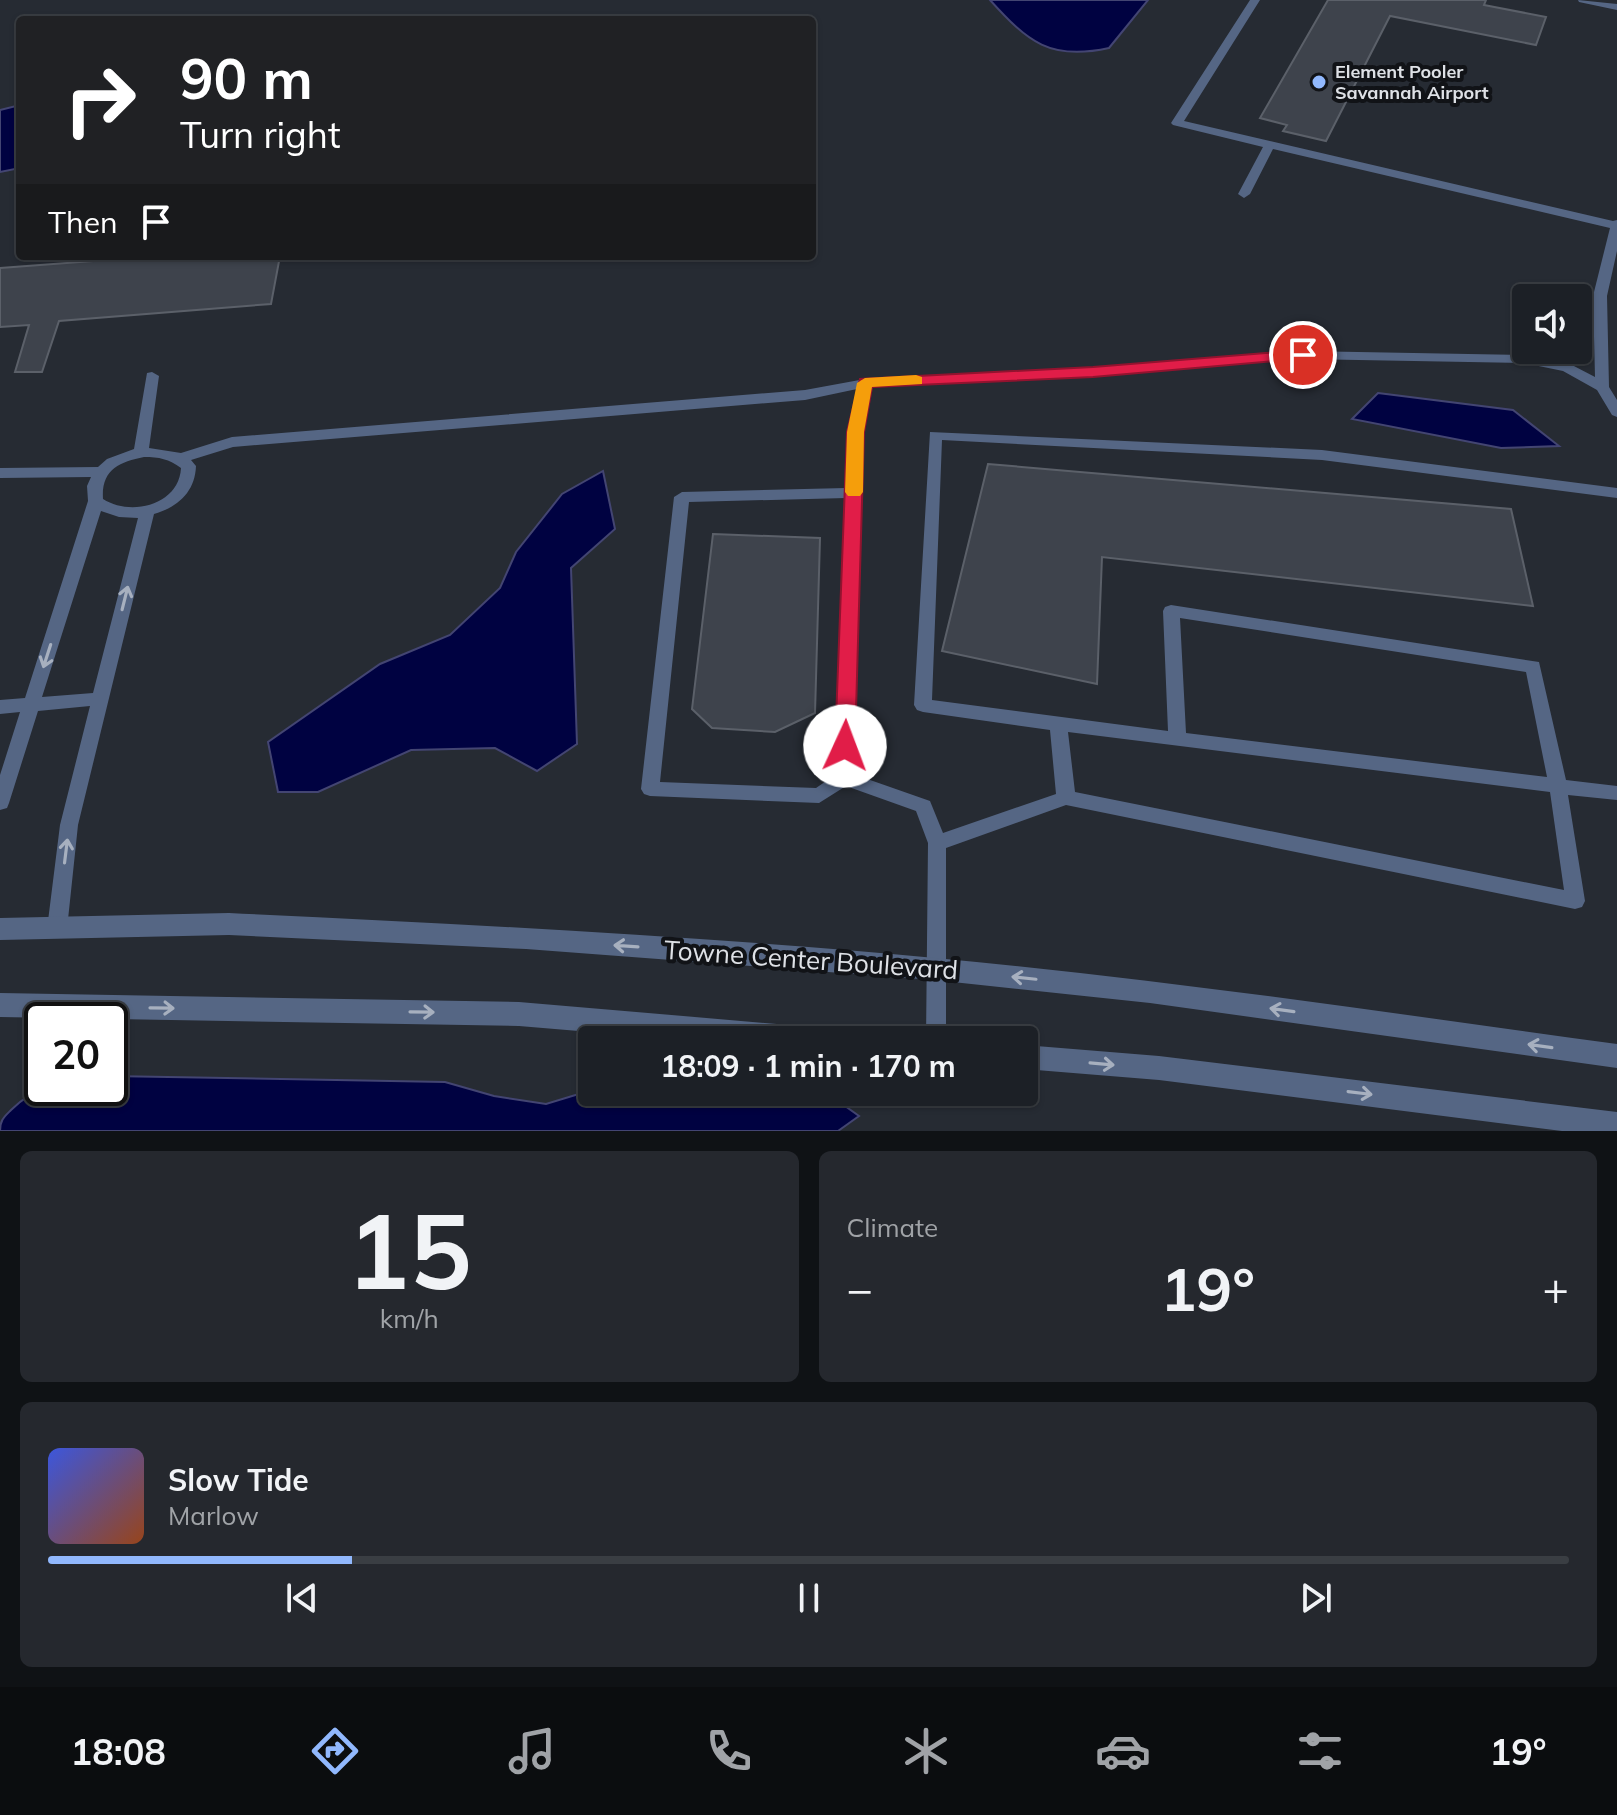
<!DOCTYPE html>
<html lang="en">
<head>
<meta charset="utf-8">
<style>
  :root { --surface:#1c2026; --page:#25282e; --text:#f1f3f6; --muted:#a0a3a7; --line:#3a3e43; --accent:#91b8fd }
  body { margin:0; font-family:Mulish,sans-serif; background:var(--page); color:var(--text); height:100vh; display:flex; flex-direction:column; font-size:30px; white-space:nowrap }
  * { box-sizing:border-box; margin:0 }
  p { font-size:26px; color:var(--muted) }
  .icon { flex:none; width:44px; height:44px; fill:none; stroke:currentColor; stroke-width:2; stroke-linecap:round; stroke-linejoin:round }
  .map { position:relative; height:1131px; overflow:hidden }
  .panel { display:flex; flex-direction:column; gap:20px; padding:20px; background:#0f1215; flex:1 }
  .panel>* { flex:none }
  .banner { position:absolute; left:16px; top:16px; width:800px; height:244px; border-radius:8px; box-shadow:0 2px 6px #0004,0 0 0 2px var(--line); background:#202124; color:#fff; overflow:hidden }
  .controls { position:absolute; left:1512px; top:284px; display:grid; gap:16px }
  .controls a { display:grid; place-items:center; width:80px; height:80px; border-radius:8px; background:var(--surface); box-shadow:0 2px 6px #0004,0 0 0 2px var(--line); font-size:40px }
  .speed { position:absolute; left:24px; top:1002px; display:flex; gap:16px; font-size:40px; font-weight:700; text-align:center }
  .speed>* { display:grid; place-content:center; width:104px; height:104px; border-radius:50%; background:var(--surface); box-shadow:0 2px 6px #0004,0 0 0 2px var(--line); line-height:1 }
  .speed .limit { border:4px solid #111; border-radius:12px; background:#fff; color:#111 }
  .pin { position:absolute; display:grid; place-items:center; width:68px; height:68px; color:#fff; margin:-34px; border:4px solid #fff; border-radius:50%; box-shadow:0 2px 8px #0007 }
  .me { position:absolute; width:88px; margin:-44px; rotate:2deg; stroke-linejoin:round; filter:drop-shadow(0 0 6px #0008) }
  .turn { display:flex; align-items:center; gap:28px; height:168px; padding:0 32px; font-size:36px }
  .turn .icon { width:104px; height:104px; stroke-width:2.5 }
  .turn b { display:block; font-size:56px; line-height:68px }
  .then { display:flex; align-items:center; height:76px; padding:0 32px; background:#0003; gap:16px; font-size:30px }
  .big { font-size:60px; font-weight:700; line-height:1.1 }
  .panel .widget { flex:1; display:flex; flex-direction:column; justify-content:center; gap:12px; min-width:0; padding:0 28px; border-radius:12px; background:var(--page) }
  .panel .dial { align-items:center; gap:0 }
  .dial b { font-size:104px; line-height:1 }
  .song { display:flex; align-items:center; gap:24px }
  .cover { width:96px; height:96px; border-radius:12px; background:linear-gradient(135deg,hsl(230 70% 55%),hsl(20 70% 35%)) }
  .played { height:8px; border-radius:4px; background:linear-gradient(90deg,var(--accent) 20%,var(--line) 20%) }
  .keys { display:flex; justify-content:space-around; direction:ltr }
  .heat { display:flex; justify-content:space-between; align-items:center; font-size:44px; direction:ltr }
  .panel .tiles { flex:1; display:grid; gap:20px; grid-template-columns:1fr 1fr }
  .widget:last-child { grid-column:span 2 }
  .trip { position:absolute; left:578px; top:1026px; width:460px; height:80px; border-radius:8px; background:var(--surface); box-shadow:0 2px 6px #0004,0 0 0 2px var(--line); font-weight:700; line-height:80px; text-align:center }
  .dock { display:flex; height:128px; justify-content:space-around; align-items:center; background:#0b0d0f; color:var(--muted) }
  .dock .icon { width:56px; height:56px }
  .dock .selected { color:var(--accent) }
  .dock b { font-size:36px; color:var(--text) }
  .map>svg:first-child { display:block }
  .water { fill:#000241; stroke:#434572; stroke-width:2 }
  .building { fill:#3e434c; stroke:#5b6069; stroke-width:2 }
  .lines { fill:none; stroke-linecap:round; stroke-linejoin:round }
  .service { fill:#556684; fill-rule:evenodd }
  .tertiary { fill:#556684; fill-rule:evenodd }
  .oneway { stroke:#a7b0bf }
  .route { fill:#e11d48; stroke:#92132f; stroke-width:2 }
  .slow { fill:#f59e0b }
  .poi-dot { fill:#91b8fd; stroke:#111317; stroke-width:3 }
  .labels { text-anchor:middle; stroke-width:8; stroke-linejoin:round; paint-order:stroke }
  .far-poi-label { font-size:18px; font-weight:bold; fill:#dee1e6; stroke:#111317; text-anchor:start }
  .near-street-label { font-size:26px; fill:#dee1e6; stroke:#111317 }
</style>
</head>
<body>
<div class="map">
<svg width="1617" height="1131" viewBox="0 0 1617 1131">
  <rect width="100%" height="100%" fill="#262b33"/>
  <!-- water -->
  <path class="water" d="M 990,0 L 1148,0 L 1109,48 C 1050,61 1028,42 990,0 Z
    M 20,105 L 20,168 L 0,172 L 0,110 Z
    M 1378,393 L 1513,410 L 1559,446 L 1501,448 L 1352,419 Z
    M 603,471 L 615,529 L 571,568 L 577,744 L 537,771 L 495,748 L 411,750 L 318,792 L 278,792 L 268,742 L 380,664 L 450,635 L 500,588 L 516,552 L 562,494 Z
    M 110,1076 L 445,1082 L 494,1096 L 546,1104 L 582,1093 L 718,1092 L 845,1106 L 859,1116 L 838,1131 L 0,1131 C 0,1120 4,1117 11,1110 C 43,1078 67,1088 110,1088 Z"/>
  <!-- building -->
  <path class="building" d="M 1328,0 L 1486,0 L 1484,5 L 1546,17 L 1536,45 L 1390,16 L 1326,141 L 1283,131 L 1287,125 L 1260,118 Z
    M 160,256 L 280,256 L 271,304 L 59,321 L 42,372 L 15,372 L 29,325 L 0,327 L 0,268 Z
    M 988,464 L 1511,509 L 1533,606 L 1102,557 L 1097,684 L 942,651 Z
    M 713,534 L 820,538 L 815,713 L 775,732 L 712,728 L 692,709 Z"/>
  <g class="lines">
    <!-- service -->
    <path class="service" d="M 1250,0 L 1260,0 L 1184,121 L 1613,221 L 1617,220 L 1617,251 L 1607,296 L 1609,387 L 1617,400 L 1617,417 L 1612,415 L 1597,390 L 1563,371 L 1524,363 L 1303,359 L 1093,376 L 871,387 L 863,432 L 853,774 L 930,801 L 943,833 L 1056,794 L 1050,730 L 923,712 L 917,710 L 914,705 L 930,432 L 1322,450 L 1617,488 L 1617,498 L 1322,460 L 942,440 L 932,700 L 1168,731 L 1163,611 L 1165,607 L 1171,605 L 1539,662 L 1566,780 L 1617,786 L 1617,800 L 1568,795 L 1585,901 L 1582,907 L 1575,909 L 1066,805 L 946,848 L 946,1040 L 926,1040 L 928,843 L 916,811 L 846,786 L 819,803 L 650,796 L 644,794 L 641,789 L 674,497 L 682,492 L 846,488 L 849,432 L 857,389 L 805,400 L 233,447 L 191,460 L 196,466 C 195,492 178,507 154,514 L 78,825 L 67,929 L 64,935 L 57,938 L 50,935 L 47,929 L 60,825 L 90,706 L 38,711 L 9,803 L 7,808 L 0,810 L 0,775 L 20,712 L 0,714 L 0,700 L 25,698 L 88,501 L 87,486 L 91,477 L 0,478 L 0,468 L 98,467 L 107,459 L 134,449 L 147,373 L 152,372 L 159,376 L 149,448 L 181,453 L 232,437 L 805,390 L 865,379 L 1093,368 L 1303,351 L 1524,355 L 1572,365 L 1595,377 L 1593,296 L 1610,228 L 1273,149 L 1250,194 L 1244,198 L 1238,194 L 1263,147 L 1173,125 L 1171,123 ZM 144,457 C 159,457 169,459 181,468 C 179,505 131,517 103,499 C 101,470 119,462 144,457 ZM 846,498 L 835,775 L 816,788 L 660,782 L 689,502 ZM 101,511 L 119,517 L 138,518 L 93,693 L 42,697 ZM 1180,618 L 1526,672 L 1547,777 L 1186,733 ZM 1068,732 L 1550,792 L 1564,890 L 1075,792 Z
      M 1578,0 L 1617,4 L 1617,10 L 1579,2 Z"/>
    <!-- tertiary -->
    <path class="tertiary" d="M 229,913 C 465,924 701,936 935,958 C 1164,979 1390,1013 1617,1044 L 1617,1068 L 1150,1003 L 934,980 L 526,949 L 229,935 L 0,940 L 0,918 Z
      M 0,993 L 519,1002 L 824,1028 L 833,1032 L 837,1040 L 686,1040 L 519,1026 L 0,1017 Z
      M 1024,1045 L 1159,1056 L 1617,1112 L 1617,1131 L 1562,1131 L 1159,1080 L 1024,1069 Z"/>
  </g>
  <!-- one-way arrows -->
  <defs><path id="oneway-shaft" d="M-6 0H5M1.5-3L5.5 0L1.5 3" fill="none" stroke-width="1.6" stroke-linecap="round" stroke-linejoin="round" transform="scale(2)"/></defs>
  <g class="oneway">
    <use href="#oneway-shaft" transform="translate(125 598) rotate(-76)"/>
    <use href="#oneway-shaft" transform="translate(47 656) rotate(108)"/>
    <use href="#oneway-shaft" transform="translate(66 851) rotate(-83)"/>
    <use href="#oneway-shaft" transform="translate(626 946) rotate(-176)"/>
    <use href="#oneway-shaft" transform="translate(1024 978) rotate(-174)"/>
    <use href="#oneway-shaft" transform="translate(162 1008) rotate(1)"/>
    <use href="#oneway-shaft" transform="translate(1282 1010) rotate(-172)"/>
    <use href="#oneway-shaft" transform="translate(422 1012) rotate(1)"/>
    <use href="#oneway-shaft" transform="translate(1540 1046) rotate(-172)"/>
    <use href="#oneway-shaft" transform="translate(1102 1064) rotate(5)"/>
    <use href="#oneway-shaft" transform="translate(1360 1093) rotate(7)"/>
  </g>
  <!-- route -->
  <path class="route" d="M 1303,350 L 1311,355 L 1309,358 L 1093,377 L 872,387 L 864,432 L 855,746 L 852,752 L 838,752 L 835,746 L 847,432 L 860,379 L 1093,367 Z"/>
  <!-- slow -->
  <path class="slow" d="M 916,375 L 922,377 L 922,384 L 872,387 L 864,432 L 863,492 L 860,496 L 848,496 L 845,492 L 847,432 L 857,383 L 865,378 Z"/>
  <!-- markers -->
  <circle class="poi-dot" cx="1319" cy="82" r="8"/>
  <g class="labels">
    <!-- far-poi labels -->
    <g class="far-poi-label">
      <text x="1335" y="78">Element Pooler<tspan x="1335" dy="21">Savannah Airport</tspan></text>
    </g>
    <!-- near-street labels -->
    <g class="near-street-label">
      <text transform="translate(811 960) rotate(4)" y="9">Towne Center Boulevard</text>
    </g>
  </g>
</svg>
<div class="controls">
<a><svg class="icon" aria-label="sound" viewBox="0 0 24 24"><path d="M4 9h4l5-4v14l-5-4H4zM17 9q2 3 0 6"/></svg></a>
</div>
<div class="speed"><div class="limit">20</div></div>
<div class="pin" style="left:1303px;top:355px;background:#d93025"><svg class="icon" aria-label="arrive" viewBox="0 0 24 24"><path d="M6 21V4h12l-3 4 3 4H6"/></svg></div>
<svg class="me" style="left:845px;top:746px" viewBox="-20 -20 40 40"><circle r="19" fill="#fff"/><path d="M0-13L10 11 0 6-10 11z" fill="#e11d48"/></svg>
<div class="trip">18:09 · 1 min · 170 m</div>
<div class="banner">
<div class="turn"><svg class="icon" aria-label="right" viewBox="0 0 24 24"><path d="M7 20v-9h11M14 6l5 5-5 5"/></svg><div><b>90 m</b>Turn right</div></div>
<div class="then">Then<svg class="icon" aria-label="arrive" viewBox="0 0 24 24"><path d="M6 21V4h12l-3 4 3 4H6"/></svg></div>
</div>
</div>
<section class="panel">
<div class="tiles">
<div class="widget dial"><b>15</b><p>km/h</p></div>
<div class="widget"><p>Climate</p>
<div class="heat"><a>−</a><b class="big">19°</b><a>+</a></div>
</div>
<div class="widget">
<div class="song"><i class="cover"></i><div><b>Slow Tide</b><p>Marlow</p></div></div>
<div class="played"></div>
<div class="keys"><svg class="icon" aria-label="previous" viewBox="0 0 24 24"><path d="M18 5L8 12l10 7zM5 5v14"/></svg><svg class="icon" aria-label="pause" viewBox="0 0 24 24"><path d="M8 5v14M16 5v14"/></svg><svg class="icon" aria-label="next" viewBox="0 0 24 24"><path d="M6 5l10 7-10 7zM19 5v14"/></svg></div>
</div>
</div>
</section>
<nav class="dock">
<b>18:08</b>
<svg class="icon selected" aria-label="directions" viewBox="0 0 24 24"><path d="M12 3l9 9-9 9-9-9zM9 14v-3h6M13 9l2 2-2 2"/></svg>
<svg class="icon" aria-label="music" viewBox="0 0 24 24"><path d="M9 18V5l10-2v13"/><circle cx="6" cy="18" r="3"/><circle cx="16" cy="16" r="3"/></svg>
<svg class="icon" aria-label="phone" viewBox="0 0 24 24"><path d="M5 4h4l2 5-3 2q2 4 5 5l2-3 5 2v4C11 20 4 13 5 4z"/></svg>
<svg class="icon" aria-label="climate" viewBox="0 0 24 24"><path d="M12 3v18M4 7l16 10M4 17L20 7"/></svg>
<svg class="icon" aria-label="car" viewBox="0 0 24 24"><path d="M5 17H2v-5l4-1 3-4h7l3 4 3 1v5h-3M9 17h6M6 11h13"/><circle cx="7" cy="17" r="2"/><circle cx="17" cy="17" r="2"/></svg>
<svg class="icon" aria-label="filters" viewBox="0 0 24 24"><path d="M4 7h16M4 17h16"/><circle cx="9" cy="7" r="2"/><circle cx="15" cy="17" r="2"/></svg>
<b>19°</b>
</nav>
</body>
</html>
